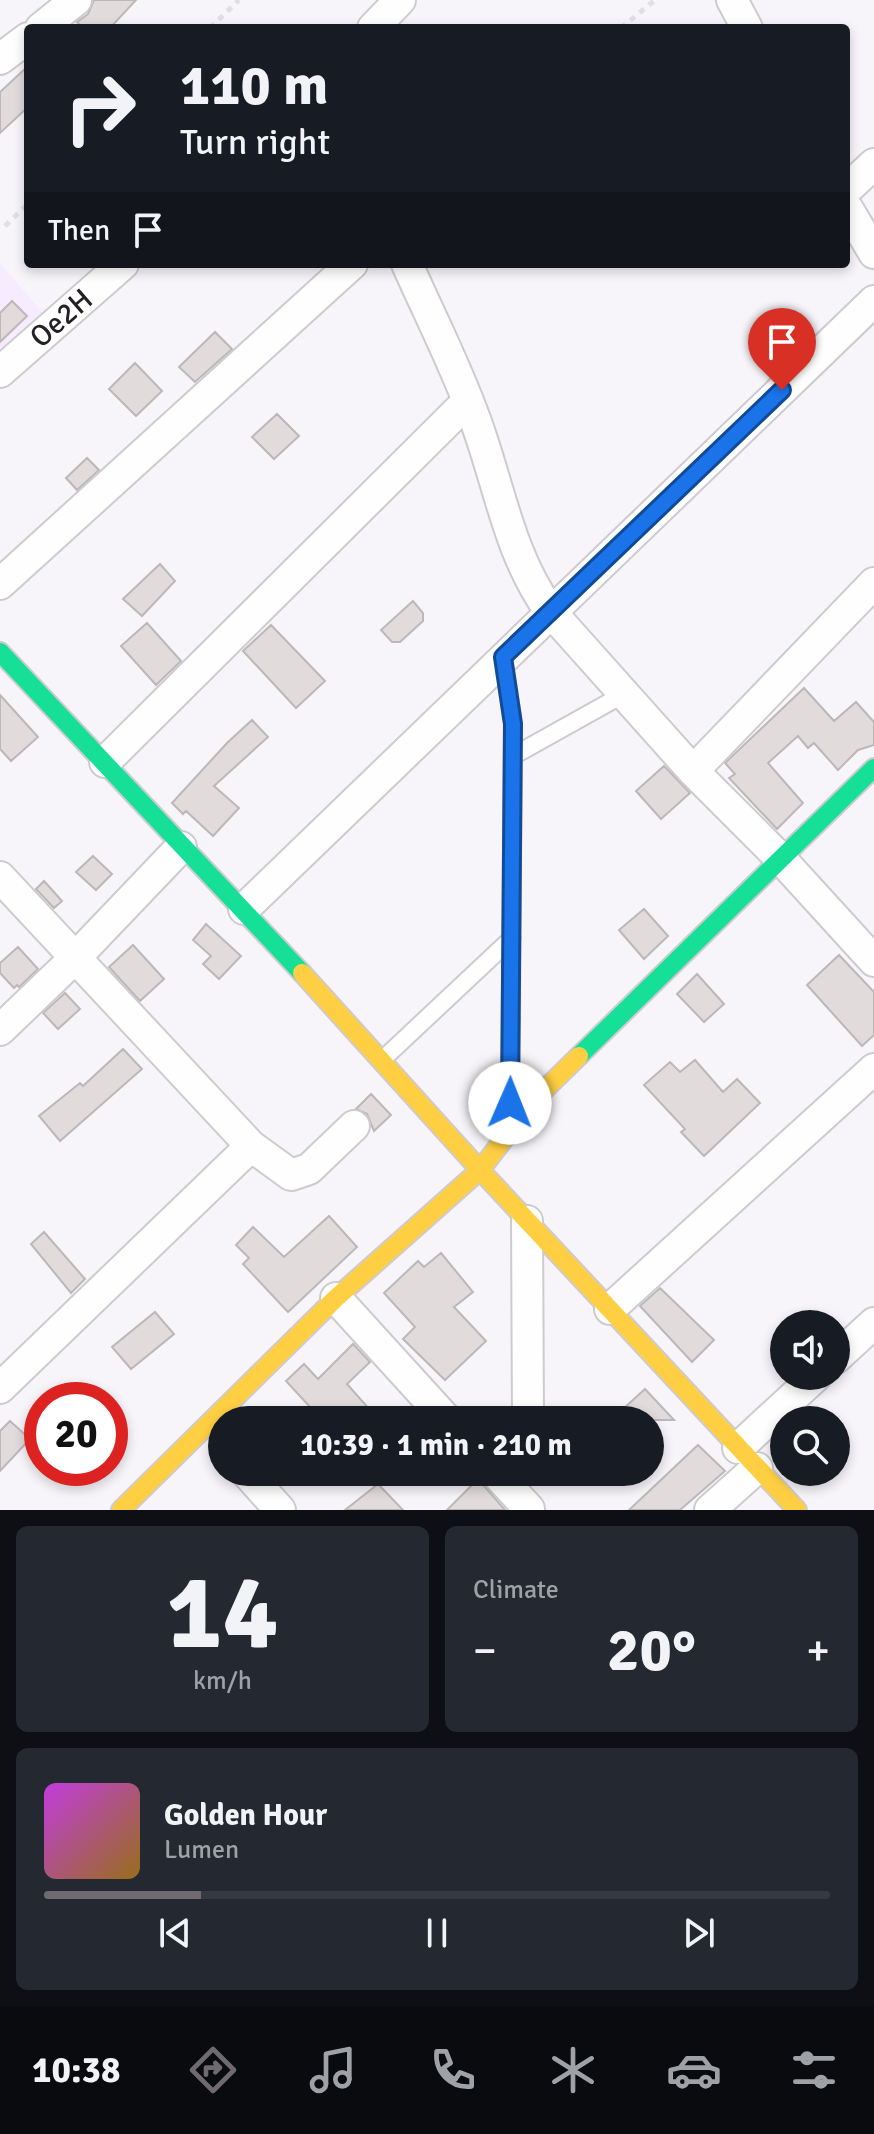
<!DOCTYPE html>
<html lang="en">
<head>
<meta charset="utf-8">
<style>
  :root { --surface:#171b24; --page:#242831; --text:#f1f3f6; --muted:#9ea1a6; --line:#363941; --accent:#6e6a70 }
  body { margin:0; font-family:Signika,sans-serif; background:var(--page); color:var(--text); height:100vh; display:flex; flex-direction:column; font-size:30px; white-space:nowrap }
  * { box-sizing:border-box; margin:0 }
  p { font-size:26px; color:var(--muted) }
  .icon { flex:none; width:44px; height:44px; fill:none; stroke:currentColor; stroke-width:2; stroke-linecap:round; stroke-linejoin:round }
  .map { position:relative; height:1510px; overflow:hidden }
  .side { display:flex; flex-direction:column; gap:16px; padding:16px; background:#0d0f14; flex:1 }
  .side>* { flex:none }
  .hud { position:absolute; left:24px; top:24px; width:826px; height:244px; border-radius:8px; box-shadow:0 4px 12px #0003; background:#171b24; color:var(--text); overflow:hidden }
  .controls { position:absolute; left:770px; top:1310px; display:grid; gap:16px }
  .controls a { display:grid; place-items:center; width:80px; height:80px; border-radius:50%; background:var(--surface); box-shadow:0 4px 12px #0003; font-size:40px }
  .speed { position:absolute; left:24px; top:1382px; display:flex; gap:16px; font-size:40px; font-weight:700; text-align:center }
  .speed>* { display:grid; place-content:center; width:104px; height:104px; border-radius:50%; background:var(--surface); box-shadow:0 4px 12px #0003; line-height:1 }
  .speed .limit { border:12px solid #d22; background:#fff; color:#111 }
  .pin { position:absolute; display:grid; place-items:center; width:68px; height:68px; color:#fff; margin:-82px -34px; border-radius:50% 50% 50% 0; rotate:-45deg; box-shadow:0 0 8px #0007 }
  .pin .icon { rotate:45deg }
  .me { position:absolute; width:88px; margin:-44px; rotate:1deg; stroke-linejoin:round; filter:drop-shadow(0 0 6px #0008) }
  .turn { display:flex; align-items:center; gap:28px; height:168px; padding:0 24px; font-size:36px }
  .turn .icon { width:104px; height:104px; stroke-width:2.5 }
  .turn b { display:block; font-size:56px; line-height:68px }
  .then { display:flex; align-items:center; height:76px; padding:0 24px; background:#0003; gap:16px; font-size:30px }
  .big { font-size:60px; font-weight:700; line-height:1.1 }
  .side .widget { flex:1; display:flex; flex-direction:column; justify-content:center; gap:12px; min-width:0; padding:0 28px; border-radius:12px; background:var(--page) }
  .side .dial { align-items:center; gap:0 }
  .dial b { font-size:104px; line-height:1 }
  .song { display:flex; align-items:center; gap:24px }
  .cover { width:96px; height:96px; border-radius:12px; background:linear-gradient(135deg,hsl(290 70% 55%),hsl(40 70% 35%)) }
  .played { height:8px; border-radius:4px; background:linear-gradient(90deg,var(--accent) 20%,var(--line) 20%) }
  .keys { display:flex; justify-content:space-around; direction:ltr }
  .heat { display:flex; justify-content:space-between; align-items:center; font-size:44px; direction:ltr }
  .side .tiles { flex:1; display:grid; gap:16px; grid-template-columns:1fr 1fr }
  .widget:last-child { grid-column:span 2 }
  .trip { position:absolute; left:208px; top:1406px; width:456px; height:80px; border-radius:40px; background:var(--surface); box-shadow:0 4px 12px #0003; font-weight:700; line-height:80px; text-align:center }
  .tabs { display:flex; height:128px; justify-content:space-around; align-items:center; background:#090b0e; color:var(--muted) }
  .tabs .icon { width:56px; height:56px }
  .tabs .current { color:var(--accent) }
  .tabs b { font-size:36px; color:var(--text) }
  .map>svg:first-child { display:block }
  .built { fill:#f7ecfd }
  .building { fill:#e1dbdc; stroke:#bdb7b9; stroke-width:2 }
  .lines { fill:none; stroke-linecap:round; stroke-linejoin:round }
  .lane-casing { stroke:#cecbd0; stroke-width:20 }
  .street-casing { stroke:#cecbd0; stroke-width:34 }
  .fast-casing { stroke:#cecbd0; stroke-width:22 }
  .slow-casing { stroke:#cecbd0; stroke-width:22 }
  .path { stroke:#e1e0e1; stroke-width:5; stroke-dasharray:6 6; stroke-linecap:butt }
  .lane { stroke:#fefefe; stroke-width:16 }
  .street { stroke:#fefefe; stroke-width:30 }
  .fast { stroke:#16e098; stroke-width:18 }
  .slow { stroke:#ffcf43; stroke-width:18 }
  .route-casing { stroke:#114b97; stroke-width:20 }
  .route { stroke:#1a73e8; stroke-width:14 }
  .labels { text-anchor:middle; stroke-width:6; stroke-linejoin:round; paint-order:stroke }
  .street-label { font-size:30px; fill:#231f25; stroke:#fff }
</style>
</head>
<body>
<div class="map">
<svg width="874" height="1510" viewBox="0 0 874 1510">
  <rect width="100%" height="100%" fill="#f8f5fa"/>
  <!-- built -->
  <path class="built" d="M 0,263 L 44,314 L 0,351 Z"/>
  <!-- building -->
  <path class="building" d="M 94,0 L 136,0 L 110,28 L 83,28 L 77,22 L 88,14 Z
    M 28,66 L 28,107 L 0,133 L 0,92 Z
    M 12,301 L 27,316 L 0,342 L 0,313 Z
    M 215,332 L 232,349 L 195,382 L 179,367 Z
    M 135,363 L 162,391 L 136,416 L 109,389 Z
    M 277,414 L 299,436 L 274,459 L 252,437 Z
    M 87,458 L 99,470 L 77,490 L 66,478 Z
    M 160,564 L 175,581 L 142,616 L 123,599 Z
    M 413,601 L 423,613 L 423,621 L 400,642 L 392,642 L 381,630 Z
    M 147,623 L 181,661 L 156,685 L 121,646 Z
    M 271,625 L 325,681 L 296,708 L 243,651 Z
    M 804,688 L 834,721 L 856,702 L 874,722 L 874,745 L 858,750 L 838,770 L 814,743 L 808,748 L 798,736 L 768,763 L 803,803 L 777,829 L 729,778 L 735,774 L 725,763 Z
    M 0,695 L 38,737 L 11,761 L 0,749 Z
    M 252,720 L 268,737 L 214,786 L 239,808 L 213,836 L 186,811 L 183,814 L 172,803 L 227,743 Z
    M 664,766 L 690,793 L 661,819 L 636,791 Z
    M 93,856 L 112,874 L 96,890 L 76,872 Z
    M 44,881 L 62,901 L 54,908 L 36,889 Z
    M 644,909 L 668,936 L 644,959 L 619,930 Z
    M 206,924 L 241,956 L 219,979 L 203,964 L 211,956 L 193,940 Z
    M 133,945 L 164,979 L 140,1001 L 109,967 Z
    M 18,947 L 38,969 L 19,987 L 17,985 L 14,988 L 0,973 L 0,963 Z
    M 839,955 L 874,992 L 874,1035 L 862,1046 L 807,985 Z
    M 697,974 L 724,1004 L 704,1022 L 677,994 Z
    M 65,993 L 80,1009 L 58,1029 L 43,1013 Z
    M 123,1049 L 142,1069 L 60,1141 L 39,1116 L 80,1083 L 83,1086 Z
    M 695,1060 L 723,1092 L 737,1079 L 760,1103 L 704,1156 L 681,1132 L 685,1129 L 644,1085 L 670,1062 L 680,1072 Z
    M 371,1094 L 391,1115 L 374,1131 L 367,1114 L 356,1109 Z
    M 329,1216 L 357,1247 L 288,1312 L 243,1264 L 249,1258 L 236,1245 L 253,1227 L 284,1257 Z
    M 44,1232 L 85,1279 L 71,1293 L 31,1244 Z
    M 441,1253 L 473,1292 L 454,1307 L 486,1341 L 445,1380 L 403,1339 L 415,1327 L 384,1293 L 418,1261 L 424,1267 Z
    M 660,1288 L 714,1340 L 692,1362 L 640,1306 Z
    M 155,1312 L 174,1334 L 131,1369 L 112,1347 Z
    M 353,1344 L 370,1362 L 347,1384 L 379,1420 L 322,1420 L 286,1381 L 304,1364 L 318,1379 Z
    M 645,1389 L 674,1420 L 611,1420 Z
    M 10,1421 L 30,1439 L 0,1471 L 0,1431 Z
    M 698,1445 L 725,1471 L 680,1510 L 629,1510 Z
    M 478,1479 L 505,1510 L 447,1510 Z
    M 378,1484 L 403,1510 L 345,1510 Z"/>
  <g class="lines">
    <defs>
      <path id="lane" d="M 503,657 L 513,724 L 510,1117
        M 513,756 L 624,694
        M 382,1060 L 512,938"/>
      <path id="street" d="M 732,0 L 747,28
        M 41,28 L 76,0
        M 373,28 L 400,0
        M 0,59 L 28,38
        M 846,190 L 874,164
        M 846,206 L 874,253
        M 407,264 C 430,316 457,368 476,422 C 500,488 509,554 550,611 L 693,771 L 781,859 L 874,961
        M 0,372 L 123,264
        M 0,584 L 352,264
        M 105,762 L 468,401
        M 693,771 L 874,583
        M 0,877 L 251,1146 L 291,1175 L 309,1169 L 354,1126
        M 244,909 L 874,301
        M 0,1030 L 76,957 L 181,847
        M 527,1221 L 528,1420
        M 336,1298 L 447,1420
        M 610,1309 L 874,1069
        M 836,1358 L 874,1323
        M 0,1388 L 251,1146
        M 738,1448 L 816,1376
        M 246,1472 L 280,1510
        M 495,1472 L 529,1509
        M 710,1510 L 757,1468"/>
      <path id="fast" d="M 0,652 L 302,973
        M 579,1056 L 874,768"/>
      <path id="slow" d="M 302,973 L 480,1170 L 797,1510
        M 121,1510 L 336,1298 L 480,1170 L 535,1099 L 579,1056"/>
    </defs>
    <!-- lane casing -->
    <use href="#lane" class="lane-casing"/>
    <!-- street casing -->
    <use href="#street" class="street-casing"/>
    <!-- fast casing -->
    <use href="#fast" class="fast-casing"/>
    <!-- slow casing -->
    <use href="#slow" class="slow-casing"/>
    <!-- path -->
    <path class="path" d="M 210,28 L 239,0
      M 621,28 L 655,0
      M 5,226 L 28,204"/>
    <!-- lane -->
    <use href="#lane" class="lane"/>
    <!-- street -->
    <use href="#street" class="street"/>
    <!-- fast -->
    <use href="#fast" class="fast"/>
    <!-- slow -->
    <use href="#slow" class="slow"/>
  </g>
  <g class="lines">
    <defs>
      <path id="route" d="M 510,1103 L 513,724 L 503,657 L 782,390"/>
    </defs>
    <!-- route casing -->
    <use href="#route" class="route-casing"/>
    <!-- route -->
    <use href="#route" class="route"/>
  </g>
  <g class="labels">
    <!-- street labels -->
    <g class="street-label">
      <text transform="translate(61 318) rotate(-41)" y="10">Oe2H</text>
    </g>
  </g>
</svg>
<div class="controls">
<a><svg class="icon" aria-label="sound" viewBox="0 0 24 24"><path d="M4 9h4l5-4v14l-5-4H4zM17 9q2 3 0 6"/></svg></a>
<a><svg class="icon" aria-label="search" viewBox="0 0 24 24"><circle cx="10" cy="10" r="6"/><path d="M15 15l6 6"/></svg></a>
</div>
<div class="speed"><div class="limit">20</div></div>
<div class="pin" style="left:782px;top:390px;background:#d93025"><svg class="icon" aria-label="arrive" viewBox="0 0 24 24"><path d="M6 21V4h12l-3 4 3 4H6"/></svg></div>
<svg class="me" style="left:510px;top:1103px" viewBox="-20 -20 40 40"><circle r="19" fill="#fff"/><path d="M0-13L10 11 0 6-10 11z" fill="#1a73e8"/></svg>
<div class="trip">10:39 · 1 min · 210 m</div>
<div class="hud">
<div class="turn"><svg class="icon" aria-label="right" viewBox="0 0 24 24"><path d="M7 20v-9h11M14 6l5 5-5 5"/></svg><div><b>110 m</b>Turn right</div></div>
<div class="then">Then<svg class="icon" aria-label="arrive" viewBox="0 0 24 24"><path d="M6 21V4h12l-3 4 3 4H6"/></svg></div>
</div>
</div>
<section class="side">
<div class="tiles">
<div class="widget dial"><b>14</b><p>km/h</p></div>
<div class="widget"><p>Climate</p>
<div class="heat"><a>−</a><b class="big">20°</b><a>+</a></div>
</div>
<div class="widget">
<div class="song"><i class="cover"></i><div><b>Golden Hour</b><p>Lumen</p></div></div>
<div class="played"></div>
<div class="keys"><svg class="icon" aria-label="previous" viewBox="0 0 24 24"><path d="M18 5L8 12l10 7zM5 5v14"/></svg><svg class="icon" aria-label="pause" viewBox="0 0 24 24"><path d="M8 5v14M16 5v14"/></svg><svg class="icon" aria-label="next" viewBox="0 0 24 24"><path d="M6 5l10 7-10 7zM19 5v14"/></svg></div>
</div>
</div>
</section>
<nav class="tabs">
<b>10:38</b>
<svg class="icon current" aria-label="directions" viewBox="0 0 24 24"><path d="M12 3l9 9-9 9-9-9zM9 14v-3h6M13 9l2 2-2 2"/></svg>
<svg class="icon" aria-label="music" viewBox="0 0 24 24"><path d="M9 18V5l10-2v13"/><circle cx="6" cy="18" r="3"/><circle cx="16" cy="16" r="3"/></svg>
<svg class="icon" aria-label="phone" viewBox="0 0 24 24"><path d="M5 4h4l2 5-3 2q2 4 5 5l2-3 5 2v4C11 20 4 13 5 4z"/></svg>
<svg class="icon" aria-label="climate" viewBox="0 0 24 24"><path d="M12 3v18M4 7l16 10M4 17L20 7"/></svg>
<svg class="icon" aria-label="car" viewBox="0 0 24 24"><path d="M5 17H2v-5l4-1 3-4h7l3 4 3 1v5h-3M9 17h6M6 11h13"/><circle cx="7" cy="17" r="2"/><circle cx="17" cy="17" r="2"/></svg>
<svg class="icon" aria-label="filters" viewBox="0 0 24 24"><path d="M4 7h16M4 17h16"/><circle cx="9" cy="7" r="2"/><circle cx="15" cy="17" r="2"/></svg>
</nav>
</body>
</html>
